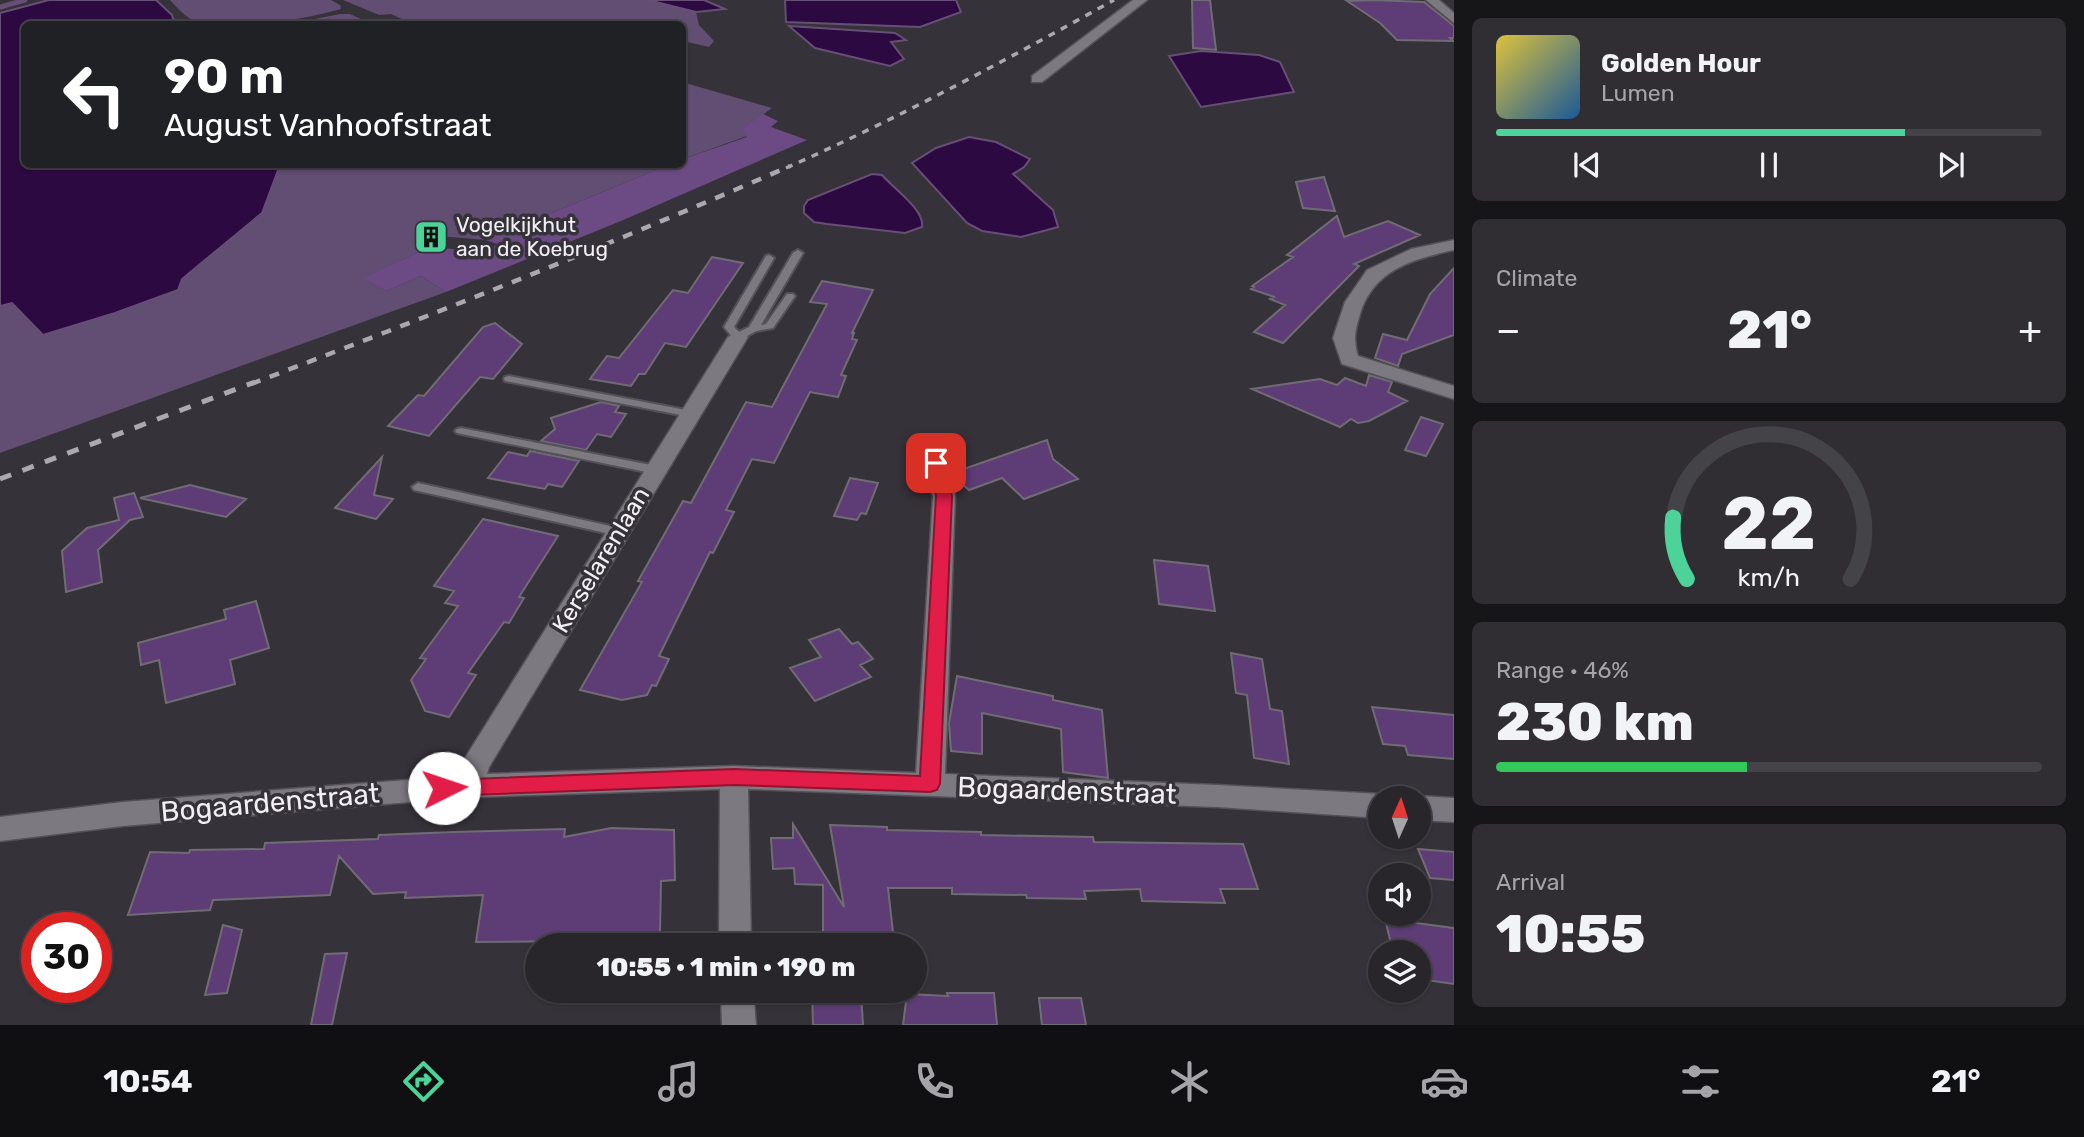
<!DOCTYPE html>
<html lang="en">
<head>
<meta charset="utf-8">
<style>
  :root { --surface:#28262b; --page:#302e33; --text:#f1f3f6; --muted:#a5a5a9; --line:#444347; --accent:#4dd39a }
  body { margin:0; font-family:Rubik,sans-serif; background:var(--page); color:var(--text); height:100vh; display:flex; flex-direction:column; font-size:26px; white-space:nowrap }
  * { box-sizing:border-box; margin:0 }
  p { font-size:23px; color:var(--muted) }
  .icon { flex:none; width:38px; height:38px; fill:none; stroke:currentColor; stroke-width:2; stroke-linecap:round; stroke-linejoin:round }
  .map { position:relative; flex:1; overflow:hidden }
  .details { display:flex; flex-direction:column; gap:18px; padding:18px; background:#161518; width:630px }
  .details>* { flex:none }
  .banner { position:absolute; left:21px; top:21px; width:665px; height:147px; border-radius:10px; box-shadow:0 2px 5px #0004,0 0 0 2px var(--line); background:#202124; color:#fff; overflow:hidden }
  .needle { width:46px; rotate:3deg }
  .buttons { position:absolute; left:1368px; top:786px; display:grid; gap:14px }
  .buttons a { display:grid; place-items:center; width:63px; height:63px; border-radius:50%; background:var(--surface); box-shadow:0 2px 5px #0004,0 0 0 2px var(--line); font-size:35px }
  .speed { position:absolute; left:21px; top:912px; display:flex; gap:14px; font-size:35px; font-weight:700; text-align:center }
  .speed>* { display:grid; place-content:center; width:91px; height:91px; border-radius:50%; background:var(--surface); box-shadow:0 2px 5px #0004,0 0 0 2px var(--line); line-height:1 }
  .speed .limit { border:10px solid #d22; background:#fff; color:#111 }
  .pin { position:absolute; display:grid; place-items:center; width:60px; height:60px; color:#fff; margin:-30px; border-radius:14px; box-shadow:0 4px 10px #0006 }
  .me { position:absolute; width:77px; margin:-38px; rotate:86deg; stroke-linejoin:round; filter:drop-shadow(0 0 5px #0008) }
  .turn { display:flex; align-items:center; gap:24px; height:147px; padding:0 28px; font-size:32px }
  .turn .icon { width:91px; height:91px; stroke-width:2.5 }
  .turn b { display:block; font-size:49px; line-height:60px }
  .big { font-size:52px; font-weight:800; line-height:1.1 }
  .details .widget { flex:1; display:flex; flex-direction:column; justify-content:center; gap:10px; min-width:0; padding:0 24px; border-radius:10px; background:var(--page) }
  .details .dial { align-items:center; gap:0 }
  .dial svg { height:182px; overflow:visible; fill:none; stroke:var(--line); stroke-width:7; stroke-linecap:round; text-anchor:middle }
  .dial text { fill:var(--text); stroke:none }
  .song { display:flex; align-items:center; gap:21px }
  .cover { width:84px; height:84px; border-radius:10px; background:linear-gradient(135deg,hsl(50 70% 55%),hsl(210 70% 35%)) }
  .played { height:7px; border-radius:4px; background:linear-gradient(90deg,var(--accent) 75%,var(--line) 75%) }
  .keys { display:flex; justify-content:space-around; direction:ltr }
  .heat { display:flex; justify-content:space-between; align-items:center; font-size:38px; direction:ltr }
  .charge { height:10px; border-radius:5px; background:linear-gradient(90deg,#34c759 46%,var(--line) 0) }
  .trip { position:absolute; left:525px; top:933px; width:402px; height:70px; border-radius:35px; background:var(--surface); box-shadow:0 2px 5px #0004,0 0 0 2px var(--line); font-weight:800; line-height:70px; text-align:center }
  .tabs { display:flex; height:112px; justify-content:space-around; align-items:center; background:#100f11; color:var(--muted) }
  .tabs .icon { width:49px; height:49px }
  .tabs .on { color:var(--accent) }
  .tabs b { font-size:32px; color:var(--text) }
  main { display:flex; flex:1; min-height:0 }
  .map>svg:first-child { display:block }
  .green { fill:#624d73 }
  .forest { fill:#6c4b85 }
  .water { fill:#2c0940; stroke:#674e76; stroke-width:2 }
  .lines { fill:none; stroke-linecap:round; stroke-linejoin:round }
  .stream { stroke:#674e76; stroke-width:5 }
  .building { fill:#5e3c76; stroke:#706c74; stroke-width:2 }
  .service-casing { stroke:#545157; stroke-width:4 }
  .minor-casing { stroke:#545157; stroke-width:3 }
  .service { fill:#7d7981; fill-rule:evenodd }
  .minor { fill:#7d7981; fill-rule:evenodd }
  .rail-far2 { stroke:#aba8ae; stroke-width:3.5; stroke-dasharray:7 7; stroke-linecap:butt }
  .rail-far1 { stroke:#aba8ae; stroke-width:4.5; stroke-dasharray:10 10; stroke-linecap:butt }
  .rail { stroke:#aba8ae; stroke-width:5; stroke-dasharray:12 12; stroke-linecap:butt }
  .route { fill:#e11d48; stroke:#92132f; stroke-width:2 }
  .labels { text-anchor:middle; stroke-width:7; stroke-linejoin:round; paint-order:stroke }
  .far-poi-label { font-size:21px; fill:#f2eff4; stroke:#363239; text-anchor:start }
  .street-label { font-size:24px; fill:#f2eff4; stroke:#363239 }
  .near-street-label { font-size:28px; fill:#f2eff4; stroke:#363239 }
</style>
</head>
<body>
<main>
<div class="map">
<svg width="1454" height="1025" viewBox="0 0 1454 1025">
  <rect width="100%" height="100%" fill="#363239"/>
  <!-- green -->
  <path class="green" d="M 170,0 L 331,0 L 340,5 L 341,9 C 305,19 236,32 200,23 C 188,20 178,9 170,0 Z
    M 343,0 L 648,0 L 696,12 L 699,25 L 714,41 L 709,47 L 683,41 L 682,24 L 412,24 L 391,14 L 379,15 Z
    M 340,14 L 350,14 L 372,24 L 289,24 Z
    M 682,82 L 772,108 L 744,128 L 747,136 L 683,159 Z
    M 280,165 L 668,165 L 486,240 L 427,235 L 425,243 L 434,243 L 429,247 L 364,278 L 386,291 L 421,276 L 446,292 L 0,453 L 0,306 L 12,303 L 43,335 L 115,313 L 178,290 L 182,279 L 262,213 Z"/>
  <!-- forest -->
  <path class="forest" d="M 763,114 L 778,121 L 771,127 L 807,140 L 621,221 L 446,292 L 421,276 L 386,291 L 363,278 L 429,247 L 488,252 L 497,244 L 486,240 L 668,165 L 682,164 L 683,159 L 747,137 L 743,128 Z"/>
  <!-- water -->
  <path class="water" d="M 49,0 L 156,0 L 172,15 L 173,19 L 183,24 L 24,24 L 24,164 L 280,165 L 262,213 L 182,279 L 178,290 L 115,313 L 43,335 L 12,303 L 0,306 L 0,13 Z
    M 648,0 L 704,0 L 725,9 L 696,12 Z
    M 785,0 L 956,0 L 961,12 L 920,27 L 786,22 Z
    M 789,26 L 895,33 L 906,40 L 891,42 L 904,59 L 890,66 L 815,48 Z
    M 1201,51 L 1259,55 L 1280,62 L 1294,92 L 1201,107 L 1169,56 Z
    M 969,137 L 996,142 L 1030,159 L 1024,167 L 1013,174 L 1053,210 L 1058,227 L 1021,237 L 982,231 L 967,223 L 912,163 L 936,148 Z
    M 872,174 L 882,175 C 893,188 925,210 922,227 L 905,233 L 827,224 L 814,222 L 804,213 L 804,206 L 808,200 Z"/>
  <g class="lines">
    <!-- stream -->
    <path class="stream" d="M 0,7 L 25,0"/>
  </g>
  <!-- building -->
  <path class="building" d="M 1192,0 L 1210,0 L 1216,50 L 1193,48 Z
    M 1373,0 L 1424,2 L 1454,26 L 1454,38 L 1450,38 L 1453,41 L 1397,40 L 1380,23 L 1347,1 Z
    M 1324,177 L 1335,211 L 1303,208 L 1296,182 Z
    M 1337,216 L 1344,237 L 1388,221 L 1420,235 L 1354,264 L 1359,266 L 1283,343 L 1254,332 L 1285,305 L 1270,299 L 1274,297 L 1251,289 L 1254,287 L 1252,286 L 1293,257 L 1287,255 Z
    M 712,257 L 743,263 L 686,347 L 665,343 L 645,374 L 639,374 L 631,386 L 590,379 L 607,356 L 619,358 L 673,290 L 688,293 Z
    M 1454,268 L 1454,335 L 1402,354 L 1398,366 L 1375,358 L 1383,334 L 1407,340 L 1430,294 Z
    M 822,281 L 873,290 L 852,333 L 854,333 L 852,339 L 857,340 L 841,375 L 846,376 L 838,397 L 810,392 L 774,463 L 752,459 L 726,510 L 734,512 L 713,553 L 710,552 L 659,656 L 669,659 L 656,686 L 652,685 L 647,695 L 622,700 L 580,690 L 642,582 L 638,581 L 683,501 L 691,503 L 746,402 L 772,407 L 827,304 L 810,302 Z
    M 495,323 L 522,344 L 493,379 L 480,377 L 429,436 L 388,426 L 418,395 L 424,396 L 483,327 Z
    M 1369,375 L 1392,382 L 1388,392 L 1407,401 L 1369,421 L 1358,423 L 1351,419 L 1340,427 L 1252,389 L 1320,379 L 1337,385 L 1345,378 L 1366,386 Z
    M 601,402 L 619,406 L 615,412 L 626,414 L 611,437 L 597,434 L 586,450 L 541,441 L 555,429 L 551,418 Z
    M 1421,417 L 1443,424 L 1426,456 L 1405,450 Z
    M 1047,440 L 1053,459 L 1078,479 L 1024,499 L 1002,478 L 969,490 L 953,476 L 952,473 Z
    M 530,451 L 579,461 L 562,487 L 548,484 L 545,489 L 488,478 L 508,452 L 527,456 Z
    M 382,457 L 374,495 L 393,499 L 376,519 L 335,508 Z
    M 850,478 L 878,483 L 866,514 L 861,513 L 857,520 L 834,516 Z
    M 190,485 L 246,499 L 226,517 L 140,498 Z
    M 134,493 L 143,517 L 130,520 L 98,550 L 102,582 L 66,592 L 62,551 L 87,528 L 119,520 L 114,498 Z
    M 483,519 L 558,536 L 519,597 L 524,598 L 509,623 L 504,622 L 468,673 L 476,675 L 449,717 L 425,711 L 411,680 L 426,659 L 420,658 L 458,606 L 445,603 L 454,591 L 434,586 Z
    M 1154,560 L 1208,566 L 1215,611 L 1159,604 Z
    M 256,601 L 269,648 L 230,660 L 235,684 L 166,703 L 159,660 L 141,665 L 138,643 L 226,619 L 224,610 Z
    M 839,629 L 852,644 L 858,642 L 873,659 L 860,665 L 871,677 L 815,701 L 790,668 L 821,657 L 809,640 Z
    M 1231,653 L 1262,659 L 1270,709 L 1282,711 L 1289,764 L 1254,758 L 1247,695 L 1236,693 Z
    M 957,676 L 1053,696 L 1053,700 L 1102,710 L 1108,778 L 1063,772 L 1061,729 L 982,713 L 982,754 L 951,751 L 949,723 Z
    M 1372,707 L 1454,715 L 1454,759 L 1408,755 L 1405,746 L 1383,744 Z
    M 793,824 L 844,907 L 830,825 L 887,827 L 887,830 L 981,832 L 981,835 L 1093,837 L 1094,842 L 1243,844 L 1258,889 L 1220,889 L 1225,903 L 1142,901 L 1140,889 L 1084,891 L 1086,899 L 1027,898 L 1026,895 L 952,894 L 952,888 L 888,888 L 894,941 L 823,938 L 823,885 L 795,884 L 794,868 L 773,869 L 771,838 L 793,838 Z
    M 611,828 L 674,830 L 675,880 L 661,881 L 660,932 L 611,934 L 610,937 L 577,937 L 577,941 L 476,942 L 483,895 L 405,898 L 406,892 L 373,894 L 339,856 L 330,895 L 213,900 L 210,910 L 128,915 L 150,852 L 189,853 L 190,850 L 264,849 L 265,843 L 378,839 L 379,835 L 454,832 L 565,829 L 564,837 Z
    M 1418,849 L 1454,852 L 1454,880 L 1430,878 Z
    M 1385,919 L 1454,928 L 1454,984 L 1419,979 L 1419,952 L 1393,952 Z
    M 223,925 L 242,930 L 227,993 L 205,995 Z
    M 347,953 L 332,1025 L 311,1025 L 325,954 Z
    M 812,991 L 861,993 L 863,1025 L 813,1025 Z
    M 947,993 L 994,993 L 997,1025 L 903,1025 L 907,994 L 948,996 Z
    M 1039,998 L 1081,998 L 1086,1025 L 1042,1025 Z"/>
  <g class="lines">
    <defs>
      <path id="service" d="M 798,250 L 803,253 L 761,325 L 766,324 L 787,294 L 793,294 L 795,296 L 773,328 L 756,331 L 742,339 L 734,339 L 724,327 L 766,256 L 769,255 L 774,258 L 734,327 L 739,332 L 749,327 L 793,253 Z
        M 509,376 L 691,411 L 697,414 L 691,417 L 505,381 L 504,379 L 505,377 Z
        M 461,428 L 656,466 L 662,470 L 656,474 L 457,433 L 455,431 L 457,429 Z
        M 418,483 L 619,528 L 625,532 L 619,536 L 414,490 L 412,487 Z"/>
      <path id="minor" d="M 1133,0 L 1147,0 L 1042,82 L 1032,82 L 1032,76 Z
        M 1426,0 L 1439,0 L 1454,13 L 1454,23 Z
        M 1454,240 L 1454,250 C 1413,259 1373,270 1360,314 C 1355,331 1353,339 1358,356 L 1454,386 L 1454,399 L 1342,364 L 1333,338 L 1345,302 L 1367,270 L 1411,249 Z
        M 738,331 L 748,337 L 489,767 L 487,774 L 734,766 L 916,773 L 933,496 L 925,463 L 928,458 L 944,458 L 947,463 L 955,496 L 945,774 L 1217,785 L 1381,794 L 1391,798 L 1381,798 L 1381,818 L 1217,807 L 748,789 L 751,945 L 719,945 L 720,789 L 471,797 L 123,826 L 0,841 L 0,817 L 123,802 L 459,776 L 465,758 L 728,337 Z
        M 1419,796 L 1454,798 L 1454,822 L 1419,820 L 1419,798 L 1414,798 Z
        M 721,990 L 753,990 L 756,1025 L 722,1025 Z"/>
    </defs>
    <!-- service casing -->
    <use href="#service" class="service-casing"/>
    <!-- minor casing -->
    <use href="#minor" class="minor-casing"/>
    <!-- service -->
    <use href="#service" class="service"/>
    <!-- minor -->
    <use href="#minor" class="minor"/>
    <!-- rail-far2 -->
    <path class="rail-far2" d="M 786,168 C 899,118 1006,60 1114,0"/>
    <!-- rail-far1 -->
    <path class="rail-far1" d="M 251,384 C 432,315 612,244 790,166"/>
    <!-- rail -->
    <path class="rail" d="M 0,479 L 255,382"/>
  </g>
  <!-- route -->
  <path class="route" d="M 936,458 L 943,463 L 952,496 L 940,784 L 937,790 L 930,792 L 734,785 L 444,796 L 437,794 L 434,788 L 437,783 L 444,780 L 734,769 L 920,776 L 936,496 L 928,463 Z"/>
  <!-- icons -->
  <defs>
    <symbol id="building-square" viewBox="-11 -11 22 22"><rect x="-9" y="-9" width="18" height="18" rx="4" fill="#4dd39a" stroke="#363239"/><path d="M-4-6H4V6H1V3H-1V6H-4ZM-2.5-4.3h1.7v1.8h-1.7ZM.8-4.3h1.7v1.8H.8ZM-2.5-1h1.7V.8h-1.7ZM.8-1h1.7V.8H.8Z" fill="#111"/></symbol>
  </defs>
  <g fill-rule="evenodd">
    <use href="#building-square" x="412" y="218" width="38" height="38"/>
  </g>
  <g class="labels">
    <!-- far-poi labels -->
    <g class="far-poi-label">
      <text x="456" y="232">Vogelkijkhut<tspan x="456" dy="24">aan de Koebrug</tspan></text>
    </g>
    <!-- street labels -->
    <g class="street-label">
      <text transform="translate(601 560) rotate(-59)" y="8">Kerselarenlaan</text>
    </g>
    <!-- near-street labels -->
    <g class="near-street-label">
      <text transform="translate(1067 790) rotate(2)" y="10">Bogaardenstraat</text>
      <text transform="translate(270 802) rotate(-5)" y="10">Bogaardenstraat</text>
    </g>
  </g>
</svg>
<div class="buttons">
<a><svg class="needle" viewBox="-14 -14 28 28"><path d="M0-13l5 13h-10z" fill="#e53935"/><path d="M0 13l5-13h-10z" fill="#a5a5a9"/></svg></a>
<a><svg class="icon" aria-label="sound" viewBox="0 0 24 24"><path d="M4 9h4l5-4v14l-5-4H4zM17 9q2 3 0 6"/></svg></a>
<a><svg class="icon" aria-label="layers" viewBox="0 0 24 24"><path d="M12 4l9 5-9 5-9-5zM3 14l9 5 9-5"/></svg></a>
</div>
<div class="speed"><div class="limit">30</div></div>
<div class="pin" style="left:936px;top:463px;background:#d93025"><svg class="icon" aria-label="arrive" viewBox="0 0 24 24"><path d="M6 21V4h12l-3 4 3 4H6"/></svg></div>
<svg class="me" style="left:444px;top:788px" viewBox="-20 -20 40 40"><circle r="19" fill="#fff"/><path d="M0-13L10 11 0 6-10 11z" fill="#e11d48"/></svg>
<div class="trip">10:55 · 1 min · 190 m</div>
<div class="banner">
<div class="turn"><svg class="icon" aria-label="left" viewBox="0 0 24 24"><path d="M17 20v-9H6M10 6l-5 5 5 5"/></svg><div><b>90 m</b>August Vanhoofstraat</div></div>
</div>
</div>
<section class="details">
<div class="widget">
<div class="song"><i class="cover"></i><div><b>Golden Hour</b><p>Lumen</p></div></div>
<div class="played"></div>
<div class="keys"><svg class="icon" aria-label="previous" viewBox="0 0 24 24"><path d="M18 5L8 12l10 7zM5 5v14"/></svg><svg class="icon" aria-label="pause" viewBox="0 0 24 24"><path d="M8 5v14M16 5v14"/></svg><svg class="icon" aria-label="next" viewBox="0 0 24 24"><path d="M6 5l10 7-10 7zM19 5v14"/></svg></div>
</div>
<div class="widget"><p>Climate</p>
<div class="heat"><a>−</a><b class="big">21°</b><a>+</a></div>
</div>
<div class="widget dial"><svg viewBox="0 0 100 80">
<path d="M14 69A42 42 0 1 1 86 69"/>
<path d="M14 69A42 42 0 0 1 8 42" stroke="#4dd39a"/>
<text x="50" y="56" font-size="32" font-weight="700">22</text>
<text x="50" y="72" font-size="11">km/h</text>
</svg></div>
<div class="widget"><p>Range · 46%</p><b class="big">230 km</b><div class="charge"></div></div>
<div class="widget"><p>Arrival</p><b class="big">10:55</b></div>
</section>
</main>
<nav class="tabs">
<b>10:54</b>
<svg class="icon on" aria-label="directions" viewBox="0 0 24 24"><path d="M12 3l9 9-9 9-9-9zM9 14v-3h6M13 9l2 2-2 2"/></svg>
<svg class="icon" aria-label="music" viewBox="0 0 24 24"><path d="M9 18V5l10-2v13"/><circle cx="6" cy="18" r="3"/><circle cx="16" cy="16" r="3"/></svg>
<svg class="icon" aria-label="phone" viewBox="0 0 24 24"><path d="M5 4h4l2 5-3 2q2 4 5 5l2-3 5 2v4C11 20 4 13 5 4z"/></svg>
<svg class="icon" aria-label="climate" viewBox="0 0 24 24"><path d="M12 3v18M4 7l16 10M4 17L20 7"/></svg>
<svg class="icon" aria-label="car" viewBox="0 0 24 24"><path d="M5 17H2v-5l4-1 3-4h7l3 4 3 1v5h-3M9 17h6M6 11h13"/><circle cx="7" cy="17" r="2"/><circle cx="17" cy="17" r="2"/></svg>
<svg class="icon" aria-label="filters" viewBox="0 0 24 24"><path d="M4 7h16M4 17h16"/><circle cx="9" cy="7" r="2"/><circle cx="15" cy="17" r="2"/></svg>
<b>21°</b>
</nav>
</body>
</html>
